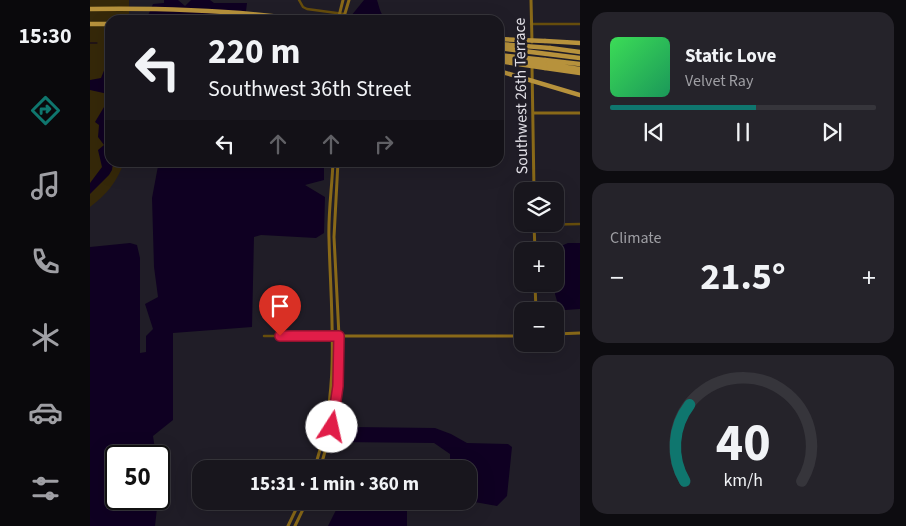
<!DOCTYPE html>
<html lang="en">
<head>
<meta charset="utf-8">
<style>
  :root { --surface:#18161d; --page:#25232a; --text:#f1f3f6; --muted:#9f9fa4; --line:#36353b; --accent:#0f766e }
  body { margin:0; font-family:"Source Sans 3",sans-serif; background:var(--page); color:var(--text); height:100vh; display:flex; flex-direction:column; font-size:19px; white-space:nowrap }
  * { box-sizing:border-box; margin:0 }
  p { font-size:16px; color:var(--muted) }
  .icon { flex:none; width:28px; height:28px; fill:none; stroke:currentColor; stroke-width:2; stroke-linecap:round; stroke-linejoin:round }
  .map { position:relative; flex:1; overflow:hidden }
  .drawer { display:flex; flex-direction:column; gap:12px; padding:12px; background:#0d0c10; width:326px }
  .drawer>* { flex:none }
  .hud { position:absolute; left:15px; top:15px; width:399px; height:152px; border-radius:15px; box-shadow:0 5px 20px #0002,0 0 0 1px var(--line); background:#18161d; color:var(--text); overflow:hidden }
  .controls { position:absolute; left:424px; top:182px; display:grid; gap:10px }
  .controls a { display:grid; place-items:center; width:50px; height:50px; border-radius:10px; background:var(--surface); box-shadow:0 5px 20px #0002,0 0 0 1px var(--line); font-size:25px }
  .speed { position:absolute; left:15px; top:445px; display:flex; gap:10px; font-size:25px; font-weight:700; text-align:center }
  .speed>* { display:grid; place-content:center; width:65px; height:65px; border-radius:50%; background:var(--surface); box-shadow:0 5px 20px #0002,0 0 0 1px var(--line); line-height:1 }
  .speed .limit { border:2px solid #111; border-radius:8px; background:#fff; color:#111 }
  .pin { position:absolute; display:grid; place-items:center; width:42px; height:42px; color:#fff; margin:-51px -21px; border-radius:50% 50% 50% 0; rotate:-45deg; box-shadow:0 0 5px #0007 }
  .pin .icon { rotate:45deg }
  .me { position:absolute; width:55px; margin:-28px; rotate:10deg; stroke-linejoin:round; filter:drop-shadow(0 0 4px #0008) }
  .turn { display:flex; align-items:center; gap:18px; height:105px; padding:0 20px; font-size:22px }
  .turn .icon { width:65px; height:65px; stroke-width:2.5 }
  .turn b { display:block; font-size:35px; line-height:42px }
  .lanes { display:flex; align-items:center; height:48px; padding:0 20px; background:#0003; justify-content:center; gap:25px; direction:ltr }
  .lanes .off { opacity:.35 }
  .big { font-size:38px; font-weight:700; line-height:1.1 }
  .drawer .card { flex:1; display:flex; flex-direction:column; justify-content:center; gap:8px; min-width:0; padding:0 18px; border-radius:15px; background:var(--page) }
  .drawer .dial { align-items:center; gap:0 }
  .dial svg { height:130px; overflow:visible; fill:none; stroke:var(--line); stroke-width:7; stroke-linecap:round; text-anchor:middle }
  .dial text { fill:var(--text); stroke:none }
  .song { display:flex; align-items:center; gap:15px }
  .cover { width:60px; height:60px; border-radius:8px; background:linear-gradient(135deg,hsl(130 70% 55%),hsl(150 70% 35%)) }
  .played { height:5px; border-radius:2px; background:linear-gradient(90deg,var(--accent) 55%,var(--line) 55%) }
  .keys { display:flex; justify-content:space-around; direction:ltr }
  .heat { display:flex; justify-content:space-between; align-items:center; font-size:28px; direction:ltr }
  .trip { position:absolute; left:102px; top:460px; width:285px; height:50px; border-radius:15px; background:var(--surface); box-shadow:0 5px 20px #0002,0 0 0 1px var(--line); font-weight:700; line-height:50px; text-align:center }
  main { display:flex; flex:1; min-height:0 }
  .dock { display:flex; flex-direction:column; width:90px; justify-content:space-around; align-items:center; background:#0a090c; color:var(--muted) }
  .dock .icon { width:35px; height:35px }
  .dock .current { color:var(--accent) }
  .dock b { font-size:22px; color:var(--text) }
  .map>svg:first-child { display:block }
  .green { fill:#352809 }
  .water { fill:#0f0022 }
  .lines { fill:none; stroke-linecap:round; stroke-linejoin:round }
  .stream { stroke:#0f0022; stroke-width:1 }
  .street { stroke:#664d0c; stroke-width:2.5 }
  .secondary { stroke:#896918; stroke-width:3 }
  .highway { stroke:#b7923c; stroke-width:4.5 }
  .highway-bridge { stroke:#b7923c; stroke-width:4.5 }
  .route-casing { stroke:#92132f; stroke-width:12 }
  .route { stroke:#e11d48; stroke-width:9 }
  .labels { text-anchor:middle; stroke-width:5; stroke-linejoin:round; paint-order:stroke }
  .street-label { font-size:16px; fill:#e2e0e7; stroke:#201d27 }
</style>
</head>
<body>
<main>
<nav class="dock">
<b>15:30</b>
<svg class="icon current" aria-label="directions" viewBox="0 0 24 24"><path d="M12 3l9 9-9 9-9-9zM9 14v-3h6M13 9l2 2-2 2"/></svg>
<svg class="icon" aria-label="music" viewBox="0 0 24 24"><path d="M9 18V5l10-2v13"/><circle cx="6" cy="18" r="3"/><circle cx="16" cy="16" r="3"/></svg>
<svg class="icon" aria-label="phone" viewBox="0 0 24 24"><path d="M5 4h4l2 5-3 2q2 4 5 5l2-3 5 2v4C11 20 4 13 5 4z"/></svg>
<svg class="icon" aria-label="climate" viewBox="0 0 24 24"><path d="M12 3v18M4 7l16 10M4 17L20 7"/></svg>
<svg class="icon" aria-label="car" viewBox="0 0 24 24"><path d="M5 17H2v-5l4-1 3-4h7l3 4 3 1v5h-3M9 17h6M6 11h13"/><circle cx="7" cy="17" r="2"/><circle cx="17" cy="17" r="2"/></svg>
<svg class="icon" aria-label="filters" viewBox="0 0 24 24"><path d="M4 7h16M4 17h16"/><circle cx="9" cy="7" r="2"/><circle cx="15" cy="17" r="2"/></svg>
</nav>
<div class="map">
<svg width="490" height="526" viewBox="0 0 490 526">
  <rect width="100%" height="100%" fill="#201d27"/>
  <!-- green -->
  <path class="green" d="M 0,0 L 39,0 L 39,20 L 20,20 L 20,162 L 34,163 C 25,184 18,193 0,207 Z"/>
  <!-- water -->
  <path class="water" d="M 74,0 L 88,0 L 95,6 L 101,0 L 120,0 L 124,3 L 157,3 L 155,19 L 56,20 L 63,4 L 74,3 Z
    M 274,0 L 287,0 C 291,13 291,19 305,20 L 263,20 L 261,16 Z
    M 15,68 L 20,68 L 20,162 L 23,163 L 22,170 L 19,175 L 0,194 L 0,183 L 12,167 L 8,150 L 14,145 L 8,137 L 9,125 L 5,122 L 14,107 L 19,103 L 18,94 L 0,90 L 0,80 L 11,78 Z
    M 71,163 L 234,163 L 234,180 L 215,185 L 235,197 L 234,233 L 226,238 L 171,235 L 164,237 L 162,327 L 83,333 L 83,420 L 63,436 L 66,456 L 26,456 L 26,499 L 68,499 L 65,526 L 0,526 L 0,247 L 40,243 L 47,245 L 50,258 L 50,353 L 56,352 L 56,336 L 63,329 L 55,304 L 68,297 L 64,267 L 62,198 L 68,166 Z
    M 478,243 L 490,243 L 490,309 L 475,310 L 469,308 L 465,294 L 467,277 L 466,255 L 471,246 Z
    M 264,427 L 345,428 L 361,434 L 377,443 L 418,444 L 422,447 L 417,496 L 407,506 L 379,501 L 379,469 L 360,469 L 360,454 L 344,443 L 248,442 L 252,432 Z
    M 257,501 L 329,501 L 317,507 L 317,526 L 238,526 L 246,510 Z"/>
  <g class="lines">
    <!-- stream -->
    <path class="stream" d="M 0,43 L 7,43"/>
    <!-- street -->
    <path class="street" d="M 209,0 L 213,7 L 217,9 L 254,14
      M 441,24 L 490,24
      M 444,225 L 490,224
      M 174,336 L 249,336"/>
    <!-- secondary -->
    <path class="secondary" d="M 441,0 L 442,42
      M 248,20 L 253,0
      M 253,20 L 259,0
      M 442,66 L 444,191
      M 443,113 L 490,113
      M 444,224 L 445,251
      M 445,284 L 446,311
      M 465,334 L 490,333
      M 249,336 L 432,336
      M 224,469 C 251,392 241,318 239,239 C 238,213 242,188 243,162
      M 230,469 L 242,427 L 248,386 L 249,336 L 244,237 L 248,162
      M 198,526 L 210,501
      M 205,526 L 217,501"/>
    <!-- highway -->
    <path class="highway" d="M 0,9 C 72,8 144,10 215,20
      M 0,24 L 20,24
      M 455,41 L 490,43
      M 460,48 L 490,52
      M 455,60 L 490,64
      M 455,64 L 490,69
      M 455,68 L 490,73"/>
    <!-- highway-bridge -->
    <path class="highway-bridge" d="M 409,39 L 455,41
      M 409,44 L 460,48
      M 409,48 L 490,58
      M 409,55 L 455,60
      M 409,58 L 455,64
      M 409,61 L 455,68
      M 409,71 L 490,95"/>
  </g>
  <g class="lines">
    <defs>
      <path id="route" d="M 190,336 L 249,336 L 248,386 L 242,427"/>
    </defs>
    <!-- route casing -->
    <use href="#route" class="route-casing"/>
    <!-- route -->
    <use href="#route" class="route"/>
  </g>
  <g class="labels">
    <!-- street labels -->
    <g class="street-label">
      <text transform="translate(430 96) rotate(-91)" y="6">Southwest 26th Terrace</text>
    </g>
  </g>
</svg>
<div class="controls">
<a><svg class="icon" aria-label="layers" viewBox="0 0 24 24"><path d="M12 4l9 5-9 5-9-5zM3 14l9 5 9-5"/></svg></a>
<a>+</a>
<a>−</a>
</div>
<div class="speed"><div class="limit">50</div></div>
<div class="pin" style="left:190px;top:336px;background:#d93025"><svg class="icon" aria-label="arrive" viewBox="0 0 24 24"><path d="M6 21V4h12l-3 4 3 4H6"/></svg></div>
<svg class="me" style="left:242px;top:427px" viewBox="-20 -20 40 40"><circle r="19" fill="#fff"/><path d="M0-13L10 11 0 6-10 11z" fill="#e11d48"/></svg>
<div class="trip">15:31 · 1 min · 360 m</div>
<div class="hud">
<div class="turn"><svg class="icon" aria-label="left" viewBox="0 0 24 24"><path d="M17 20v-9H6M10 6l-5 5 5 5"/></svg><div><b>220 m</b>Southwest 36th Street</div></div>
<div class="lanes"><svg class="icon" aria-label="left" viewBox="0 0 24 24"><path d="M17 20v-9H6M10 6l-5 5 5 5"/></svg><svg class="icon off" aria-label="ahead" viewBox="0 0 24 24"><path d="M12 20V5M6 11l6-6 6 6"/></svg><svg class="icon off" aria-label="ahead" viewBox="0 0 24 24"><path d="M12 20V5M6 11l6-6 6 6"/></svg><svg class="icon off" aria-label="right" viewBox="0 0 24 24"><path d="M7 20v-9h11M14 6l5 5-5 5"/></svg></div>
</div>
</div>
<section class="drawer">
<div class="card">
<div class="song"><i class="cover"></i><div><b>Static Love</b><p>Velvet Ray</p></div></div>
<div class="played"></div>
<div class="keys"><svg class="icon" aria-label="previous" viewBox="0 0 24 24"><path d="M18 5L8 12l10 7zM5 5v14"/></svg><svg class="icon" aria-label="pause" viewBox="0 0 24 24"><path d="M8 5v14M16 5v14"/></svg><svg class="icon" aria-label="next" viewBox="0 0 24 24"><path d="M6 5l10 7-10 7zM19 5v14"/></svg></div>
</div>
<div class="card"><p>Climate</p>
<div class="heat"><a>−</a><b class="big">21.5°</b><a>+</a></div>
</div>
<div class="card dial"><svg viewBox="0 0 100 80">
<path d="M14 69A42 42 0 1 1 86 69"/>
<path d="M14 69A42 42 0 0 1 17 22" stroke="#0f766e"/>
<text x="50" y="56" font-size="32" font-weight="700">40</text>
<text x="50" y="72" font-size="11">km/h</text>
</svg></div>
</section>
</main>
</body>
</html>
